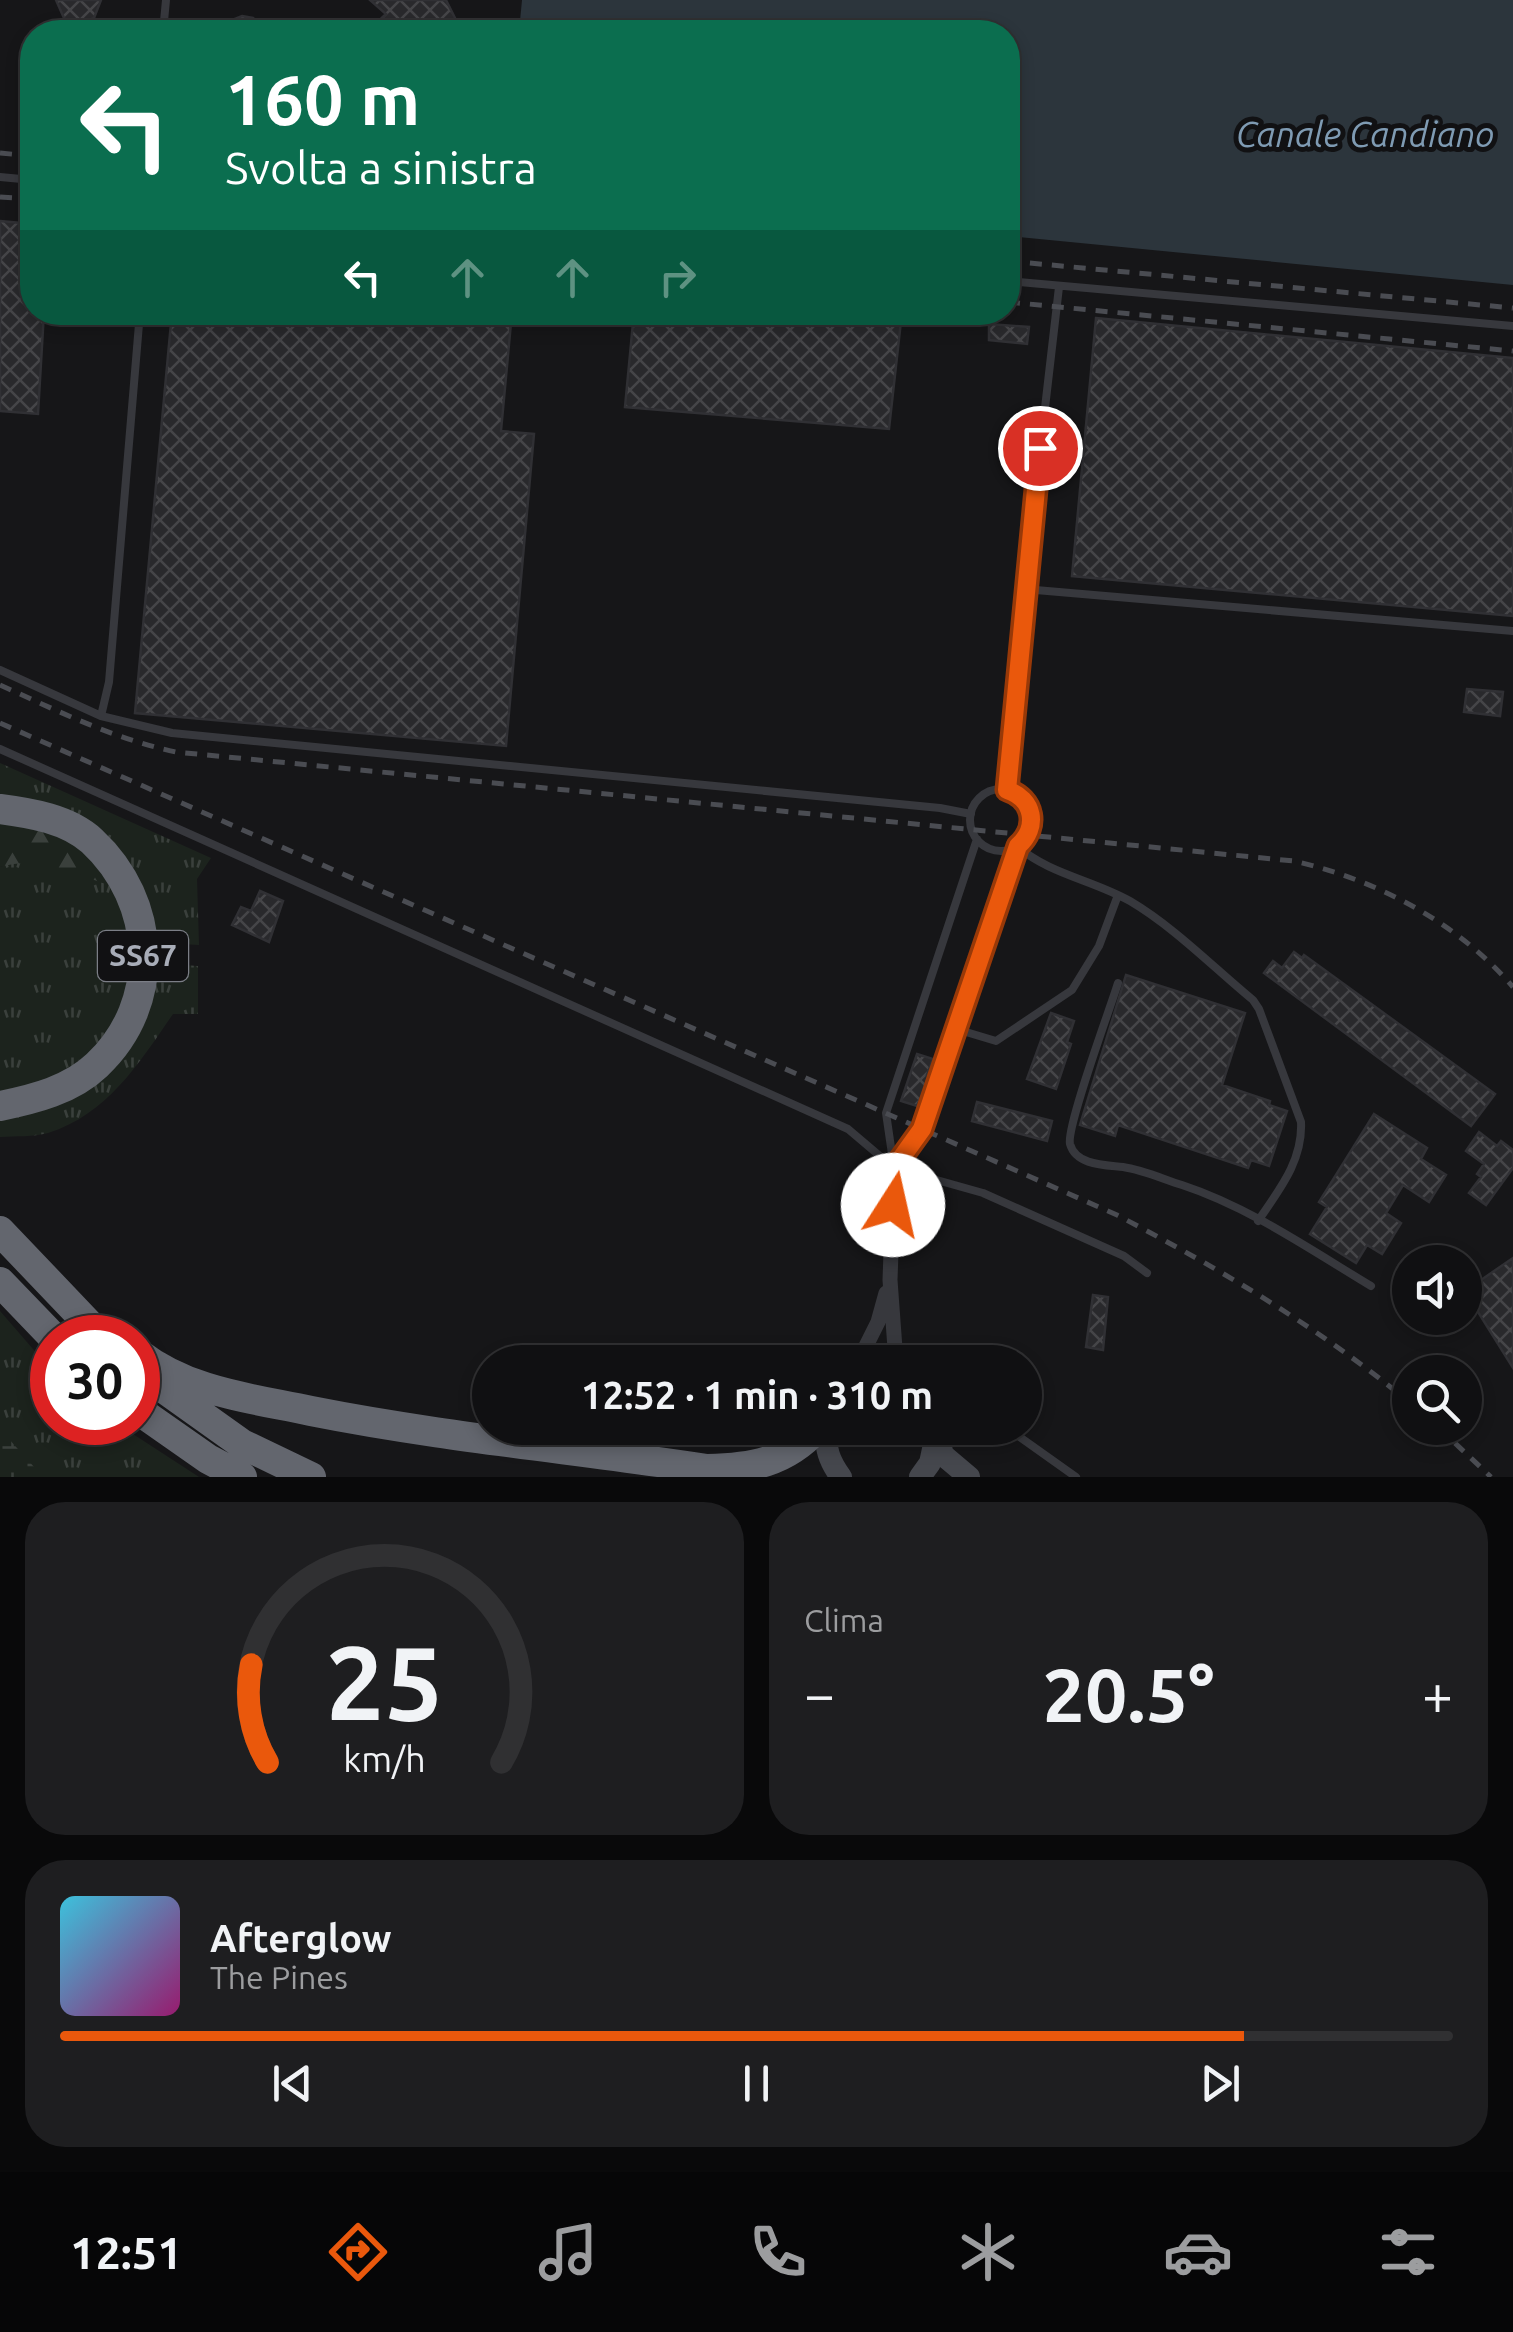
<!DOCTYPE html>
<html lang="it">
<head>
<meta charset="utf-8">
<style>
  :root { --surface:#101012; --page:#1e1e20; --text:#f1f3f6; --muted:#9c9d9f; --line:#303032; --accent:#ea580c }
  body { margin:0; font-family:Ubuntu,sans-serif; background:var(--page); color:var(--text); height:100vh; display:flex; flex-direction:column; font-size:38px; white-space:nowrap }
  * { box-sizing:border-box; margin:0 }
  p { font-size:32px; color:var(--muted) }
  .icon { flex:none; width:55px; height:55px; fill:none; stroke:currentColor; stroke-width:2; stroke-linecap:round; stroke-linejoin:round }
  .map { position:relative; height:1477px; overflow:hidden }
  .sheet { display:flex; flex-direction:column; gap:25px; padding:25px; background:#09090a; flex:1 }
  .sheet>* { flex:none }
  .hud { position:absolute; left:20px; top:20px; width:1000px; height:305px; border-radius:40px; box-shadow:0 5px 15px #0003,0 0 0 2px var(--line); background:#0b6e4f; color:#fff; overflow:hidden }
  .controls { position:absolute; left:1392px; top:1245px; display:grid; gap:20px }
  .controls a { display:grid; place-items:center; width:90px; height:90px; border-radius:50%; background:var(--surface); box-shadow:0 5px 15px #0003,0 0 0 2px var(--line); font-size:50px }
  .speed { position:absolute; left:30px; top:1315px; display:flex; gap:20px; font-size:50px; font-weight:700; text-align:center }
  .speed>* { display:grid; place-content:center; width:130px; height:130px; border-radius:50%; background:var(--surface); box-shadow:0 5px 15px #0003,0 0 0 2px var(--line); line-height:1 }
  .speed .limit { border:15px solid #d22; background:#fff; color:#111 }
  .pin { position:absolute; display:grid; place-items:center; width:85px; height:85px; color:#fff; margin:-42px; border:5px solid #fff; border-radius:50%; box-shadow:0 2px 10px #0007 }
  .me { position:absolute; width:110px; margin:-55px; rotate:10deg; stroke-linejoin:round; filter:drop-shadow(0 0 8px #0008) }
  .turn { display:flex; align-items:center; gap:35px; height:210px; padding:0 40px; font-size:45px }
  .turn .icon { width:130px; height:130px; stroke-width:2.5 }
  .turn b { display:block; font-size:70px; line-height:85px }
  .lanes { display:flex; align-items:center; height:95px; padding:0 40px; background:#0003; justify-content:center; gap:50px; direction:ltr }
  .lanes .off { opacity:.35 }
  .big { font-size:75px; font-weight:700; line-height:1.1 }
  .sheet .tile { flex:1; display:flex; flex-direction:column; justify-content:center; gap:15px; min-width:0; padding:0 35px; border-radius:40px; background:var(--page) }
  .sheet .dial { align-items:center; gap:0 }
  .dial svg { height:260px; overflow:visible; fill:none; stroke:var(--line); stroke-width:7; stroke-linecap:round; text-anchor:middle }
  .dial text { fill:var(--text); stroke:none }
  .song { display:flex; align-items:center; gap:30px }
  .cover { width:120px; height:120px; border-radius:15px; background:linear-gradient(135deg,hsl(190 70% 55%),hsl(320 70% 35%)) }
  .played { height:10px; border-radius:5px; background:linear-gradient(90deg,var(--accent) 85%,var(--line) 85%) }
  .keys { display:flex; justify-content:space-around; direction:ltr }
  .heat { display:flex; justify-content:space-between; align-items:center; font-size:55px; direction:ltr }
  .sheet .tiles { flex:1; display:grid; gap:25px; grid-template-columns:1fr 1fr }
  .tile:last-child { grid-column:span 2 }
  .trip { position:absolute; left:472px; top:1345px; width:570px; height:100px; border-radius:50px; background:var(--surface); box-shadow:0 5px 15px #0003,0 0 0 2px var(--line); font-weight:700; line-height:100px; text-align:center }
  .dock { display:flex; height:160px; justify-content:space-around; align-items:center; background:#060607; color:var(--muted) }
  .dock .icon { width:70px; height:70px }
  .dock .active { color:var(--accent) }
  .dock b { font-size:45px; color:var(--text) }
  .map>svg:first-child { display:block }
  .grass { fill:url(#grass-tufts) }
  .forest { fill:url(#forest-firs) }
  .wetland { fill:url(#wetland-marsh) }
  .water { fill:#2c353c }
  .building { fill:url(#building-cross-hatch); stroke:#303034; stroke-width:2.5 }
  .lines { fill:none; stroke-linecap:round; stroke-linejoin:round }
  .lane { stroke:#37383d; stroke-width:8 }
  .street { stroke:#37383d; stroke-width:15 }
  .secondary { stroke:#45474d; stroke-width:22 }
  .highway { stroke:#63666e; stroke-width:30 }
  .rail { stroke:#4a4c52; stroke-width:5; stroke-dasharray:12 10; stroke-linecap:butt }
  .route-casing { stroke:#983908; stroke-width:25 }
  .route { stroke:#ea580c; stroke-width:18 }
  .labels { text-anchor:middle; stroke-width:10; stroke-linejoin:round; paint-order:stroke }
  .shield { fill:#111113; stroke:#7b7e86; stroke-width:2.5 }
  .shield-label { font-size:30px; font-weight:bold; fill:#a8adb8 }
  .water-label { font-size:35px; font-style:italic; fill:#7f9bb3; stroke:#111113 }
</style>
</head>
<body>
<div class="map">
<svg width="1513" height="1477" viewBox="0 0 1513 1477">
  <defs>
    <pattern id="grass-tufts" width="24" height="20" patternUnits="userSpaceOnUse" patternTransform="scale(2.5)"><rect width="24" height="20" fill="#1c231d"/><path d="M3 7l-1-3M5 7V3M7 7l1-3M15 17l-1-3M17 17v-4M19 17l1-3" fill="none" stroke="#3a403c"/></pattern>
    <pattern id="forest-firs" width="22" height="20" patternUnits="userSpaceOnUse" patternTransform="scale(2.5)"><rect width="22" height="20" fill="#1c231d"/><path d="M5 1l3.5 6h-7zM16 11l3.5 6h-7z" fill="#3a403c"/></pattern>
    <pattern id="wetland-marsh" width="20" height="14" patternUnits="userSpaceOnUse" patternTransform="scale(2.5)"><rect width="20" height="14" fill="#1c231d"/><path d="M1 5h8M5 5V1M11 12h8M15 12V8" fill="none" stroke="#3a403c"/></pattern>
    <pattern id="building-cross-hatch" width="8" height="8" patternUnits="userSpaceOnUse" patternTransform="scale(2.5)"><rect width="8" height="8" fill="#29292c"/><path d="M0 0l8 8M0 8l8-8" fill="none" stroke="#454548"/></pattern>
  </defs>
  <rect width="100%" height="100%" fill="#161618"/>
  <!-- grass -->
  <path class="grass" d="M 0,763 L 211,858 L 197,879 L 199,945 L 183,944 L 184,965 L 198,966 L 198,1014 L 173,1014 C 139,1063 108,1114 48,1133 C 33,1137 15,1136 0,1137 L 0,1117 C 50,1115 73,1096 111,1067 L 144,897 L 0,795 Z
    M 15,862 L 46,862 L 116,887 L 131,927 L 124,1013 L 80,1071 L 0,1099 L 0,867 Z
    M 0,1311 L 52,1371 L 52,1422 L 116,1423 L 199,1477 L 0,1477 Z"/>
  <!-- forest -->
  <path class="forest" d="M 0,819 C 63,834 73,836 116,887 C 75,875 43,854 0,867 Z"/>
  <!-- wetland -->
  <path class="wetland" d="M 0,1429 L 43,1477 L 0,1477 Z"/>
  <!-- water -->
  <path class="water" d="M 522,0 L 1513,0 L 1513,285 L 1008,236 L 1008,32 L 519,32 Z"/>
  <!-- building -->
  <path class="building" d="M 56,0 L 101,0 L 94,18 L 76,25 L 64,18 Z
    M 370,0 L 446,0 L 455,18 L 455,26 L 450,32 L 367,32 L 386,14 Z
    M 242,16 L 253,18 L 269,32 L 221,32 L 232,20 Z
    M 0,221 L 32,224 L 32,312 L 44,312 L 38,414 L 0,411 Z
    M 172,312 L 512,312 L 501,431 L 534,434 L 506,746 L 135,713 Z
    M 634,312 L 902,312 L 889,429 L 625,407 Z
    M 1096,318 L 1513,358 L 1513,616 L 1072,576 Z
    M 989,324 L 1029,327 L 1027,344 L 989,340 Z
    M 1467,689 L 1503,692 L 1500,716 L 1464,712 Z
    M 260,891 L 283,901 L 269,942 L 232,925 L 241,907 L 251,911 Z
    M 1294,952 L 1302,958 L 1304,955 L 1495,1094 L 1471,1126 L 1264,973 L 1273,961 L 1282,968 Z
    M 1126,975 L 1245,1013 L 1222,1085 L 1270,1101 L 1269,1105 L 1287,1111 L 1269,1166 L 1251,1160 L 1248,1168 L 1118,1125 L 1115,1136 L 1080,1125 Z
    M 1051,1013 L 1074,1021 L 1067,1042 L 1071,1044 L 1056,1089 L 1027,1079 Z
    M 917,1054 L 933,1059 L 927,1075 L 931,1076 L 917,1106 L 901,1101 Z
    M 977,1102 L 1052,1121 L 1047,1141 L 972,1121 Z
    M 1374,1114 L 1427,1148 L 1421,1159 L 1446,1175 L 1429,1202 L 1403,1185 L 1386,1213 L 1401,1223 L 1382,1254 L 1367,1245 L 1356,1263 L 1310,1234 L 1327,1207 L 1319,1202 Z
    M 1479,1132 L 1497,1146 L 1501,1141 L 1513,1150 L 1513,1168 L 1486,1205 L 1469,1193 L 1481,1177 L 1477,1174 L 1484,1164 L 1466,1151 Z
    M 1513,1258 L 1513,1368 L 1465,1291 Z
    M 1093,1295 L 1108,1297 L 1103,1350 L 1086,1347 Z"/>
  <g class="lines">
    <!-- lane -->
    <path class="lane" d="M 163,32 L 166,0
      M 0,177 L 32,180
      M 1008,281 L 1513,326
      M 1024,589 L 1513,631
      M 0,670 L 101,716 L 172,733 L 940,808 L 971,814
      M 101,716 L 109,682 L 140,312
      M 0,749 L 848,1129 L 894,1168 L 983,1193 L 1124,1256 L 1147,1273
      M970 820a31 31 0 1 1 62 0a31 31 0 1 1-62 0Z
      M 1007,790 L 1024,589 L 1059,287
      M 1118,983 C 1110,1009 1066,1127 1070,1144 C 1076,1166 1107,1165 1123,1167 C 1143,1170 1163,1179 1182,1185 C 1249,1207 1311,1250 1371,1286
      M 956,1029 L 996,1041 L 1072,990 L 1099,946 L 1118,895
      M 894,1168 L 922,1129 L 1017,846 C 1049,874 1093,880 1130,901 C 1174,927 1213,967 1253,1000 L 1259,1009 L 1301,1122 C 1303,1161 1279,1190 1258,1221
      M 894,1168 L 886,1113 L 977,839
      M 1007,1428 L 1076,1477"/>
    <!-- street -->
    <path class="street" d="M 894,1168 L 890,1280 L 896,1362
      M 858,1362 L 878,1322 L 886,1293"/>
    <!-- secondary -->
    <path class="secondary" d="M 826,1428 C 825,1448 829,1461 841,1477
      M 936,1428 L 943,1455 L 969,1477
      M 920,1477 L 930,1463 L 936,1435"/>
    <!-- highway -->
    <path class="highway" d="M 0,809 C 31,813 68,819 92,841 C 157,901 163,1003 97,1065 C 71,1090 34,1099 0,1106
      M 0,1231 L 102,1338
      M 0,1282 L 54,1338
      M 138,1353 C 188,1392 250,1398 311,1411 C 442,1437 575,1449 707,1469 C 752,1468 785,1463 817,1428
      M 148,1377 L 242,1444 L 311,1477
      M 138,1410 L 208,1459 L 242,1477"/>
    <!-- rail -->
    <path class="rail" d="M 0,153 L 32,156
      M 0,197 L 32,199
      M 1008,261 L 1513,308
      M 1008,302 L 1513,351
      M 0,685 C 58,711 114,739 176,752 L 1294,861 C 1377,880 1457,922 1513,987
      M 0,723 L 1117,1215 C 1220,1269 1320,1328 1410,1403
      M 1439,1428 L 1491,1477"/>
  </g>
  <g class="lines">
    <defs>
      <path id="route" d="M 893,1205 L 894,1168 L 922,1129 L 1018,846 C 1039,827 1034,799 1007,790 L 1040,448"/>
    </defs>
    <!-- route casing -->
    <use href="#route" class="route-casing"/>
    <!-- route -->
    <use href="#route" class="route"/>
  </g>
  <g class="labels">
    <!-- shield labels -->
    <rect class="shield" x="98" y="931" width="90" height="50" rx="8"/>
    <g class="shield-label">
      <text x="143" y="966">SS67</text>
    </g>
    <!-- water labels -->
    <g class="water-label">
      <text x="1365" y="147">Canale Candiano</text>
    </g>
  </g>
</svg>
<div class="controls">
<a><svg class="icon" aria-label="sound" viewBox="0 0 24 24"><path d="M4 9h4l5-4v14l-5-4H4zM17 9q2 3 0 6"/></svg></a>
<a><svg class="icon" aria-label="search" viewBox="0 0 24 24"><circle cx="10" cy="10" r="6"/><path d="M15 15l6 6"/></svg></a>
</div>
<div class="speed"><div class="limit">30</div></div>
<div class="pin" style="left:1040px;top:448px;background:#d93025"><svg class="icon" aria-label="arrive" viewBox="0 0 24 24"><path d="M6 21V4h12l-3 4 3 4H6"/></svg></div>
<svg class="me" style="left:893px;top:1205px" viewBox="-20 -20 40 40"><circle r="19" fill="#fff"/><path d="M0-13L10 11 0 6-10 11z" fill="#ea580c"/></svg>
<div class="trip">12:52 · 1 min · 310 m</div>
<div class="hud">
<div class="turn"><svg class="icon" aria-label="left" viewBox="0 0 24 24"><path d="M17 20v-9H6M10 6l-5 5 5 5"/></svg><div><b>160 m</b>Svolta a sinistra</div></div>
<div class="lanes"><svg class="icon" aria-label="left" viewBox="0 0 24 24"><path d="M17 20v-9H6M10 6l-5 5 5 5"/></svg><svg class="icon off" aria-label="ahead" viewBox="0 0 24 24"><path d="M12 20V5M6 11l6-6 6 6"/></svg><svg class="icon off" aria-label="ahead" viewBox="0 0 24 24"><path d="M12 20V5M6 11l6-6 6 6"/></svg><svg class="icon off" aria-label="right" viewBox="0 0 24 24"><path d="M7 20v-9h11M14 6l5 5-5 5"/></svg></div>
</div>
</div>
<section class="sheet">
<div class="tiles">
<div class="tile dial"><svg viewBox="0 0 100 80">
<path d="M14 69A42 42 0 1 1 86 69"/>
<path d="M14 69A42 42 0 0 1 9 39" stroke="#ea580c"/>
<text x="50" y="56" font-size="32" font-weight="700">25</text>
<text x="50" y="72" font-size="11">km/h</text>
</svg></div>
<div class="tile"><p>Clima</p>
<div class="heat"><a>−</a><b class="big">20.5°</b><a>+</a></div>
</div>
<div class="tile">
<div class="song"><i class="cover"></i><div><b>Afterglow</b><p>The Pines</p></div></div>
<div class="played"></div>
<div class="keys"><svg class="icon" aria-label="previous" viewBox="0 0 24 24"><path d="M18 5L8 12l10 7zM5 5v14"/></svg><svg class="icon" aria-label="pause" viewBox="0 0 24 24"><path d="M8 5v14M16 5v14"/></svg><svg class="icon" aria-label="next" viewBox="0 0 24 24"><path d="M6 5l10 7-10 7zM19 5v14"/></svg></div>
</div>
</div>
</section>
<nav class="dock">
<b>12:51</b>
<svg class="icon active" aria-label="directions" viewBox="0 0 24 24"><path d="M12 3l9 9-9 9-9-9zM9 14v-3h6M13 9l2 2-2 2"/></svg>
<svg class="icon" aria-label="music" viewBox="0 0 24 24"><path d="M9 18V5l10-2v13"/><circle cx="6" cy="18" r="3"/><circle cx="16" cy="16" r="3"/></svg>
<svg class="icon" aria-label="phone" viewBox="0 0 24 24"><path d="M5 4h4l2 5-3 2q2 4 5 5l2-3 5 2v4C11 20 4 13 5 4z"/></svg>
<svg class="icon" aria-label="climate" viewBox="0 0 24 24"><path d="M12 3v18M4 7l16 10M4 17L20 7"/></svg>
<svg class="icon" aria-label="car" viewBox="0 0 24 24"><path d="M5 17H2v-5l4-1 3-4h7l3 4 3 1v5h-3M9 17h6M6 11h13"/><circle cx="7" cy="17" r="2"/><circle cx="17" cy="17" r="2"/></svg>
<svg class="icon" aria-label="filters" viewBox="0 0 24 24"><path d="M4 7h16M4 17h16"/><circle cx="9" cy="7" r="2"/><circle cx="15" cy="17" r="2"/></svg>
</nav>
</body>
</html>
